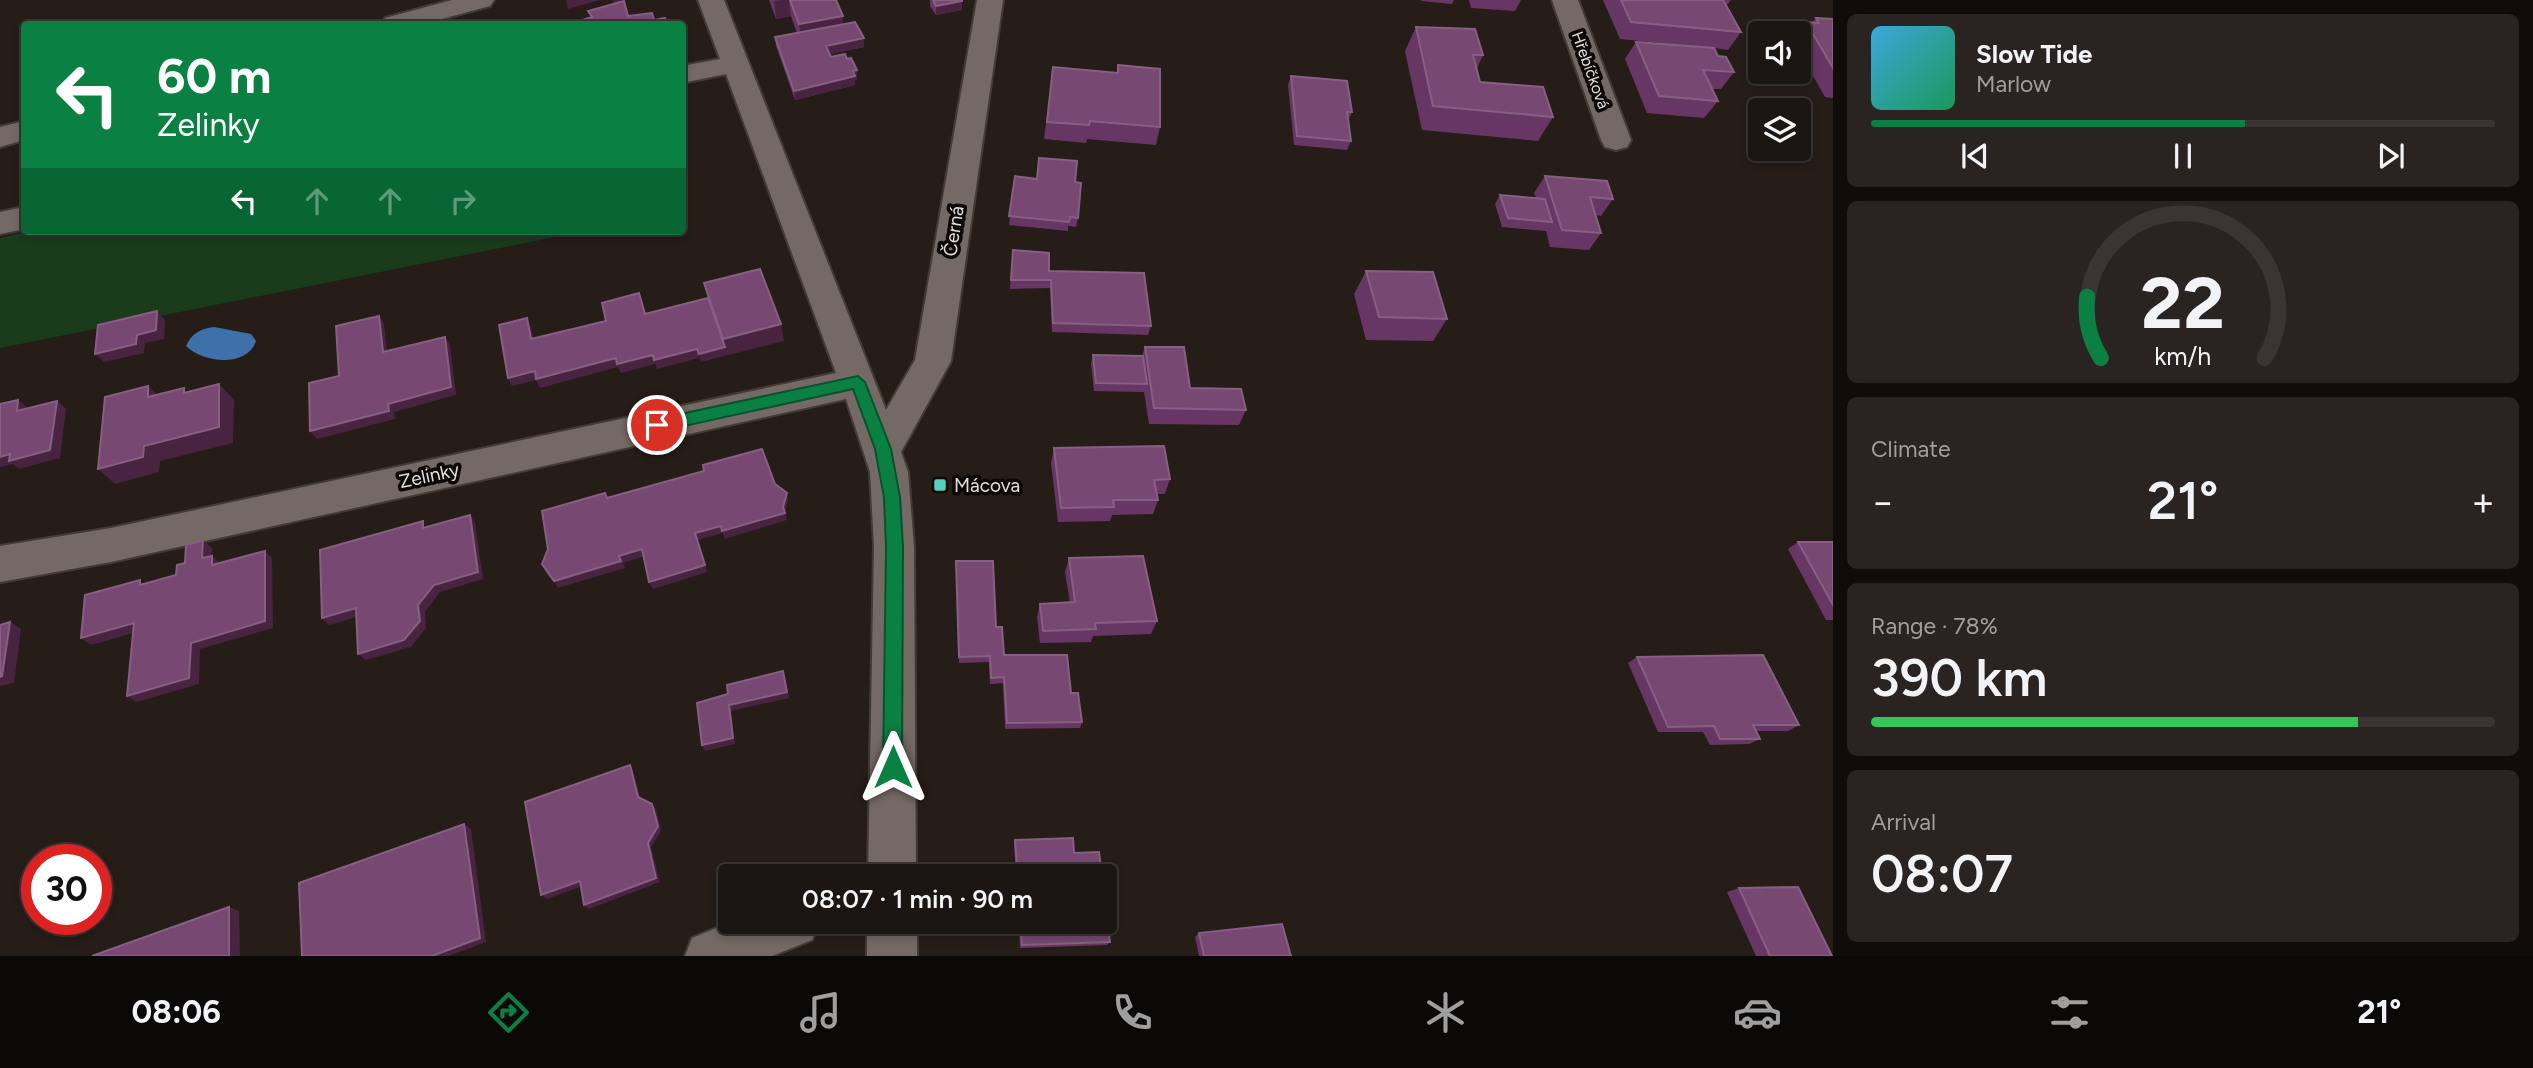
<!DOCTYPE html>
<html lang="en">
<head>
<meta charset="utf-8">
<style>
  :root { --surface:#1c1613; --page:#292321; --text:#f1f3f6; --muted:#a09fa0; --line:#3a3533; --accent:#0b8043 }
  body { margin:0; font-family:Figtree,sans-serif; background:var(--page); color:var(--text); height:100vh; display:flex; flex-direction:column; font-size:26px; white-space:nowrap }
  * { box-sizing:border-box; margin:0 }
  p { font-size:23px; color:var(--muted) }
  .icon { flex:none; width:38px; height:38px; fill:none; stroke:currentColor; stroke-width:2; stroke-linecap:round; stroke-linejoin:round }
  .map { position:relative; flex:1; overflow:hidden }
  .panel { display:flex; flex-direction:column; gap:14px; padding:14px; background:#0f0c0a; width:700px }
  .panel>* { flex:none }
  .banner { position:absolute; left:21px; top:21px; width:665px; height:214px; border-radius:7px; box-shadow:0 4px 10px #0003,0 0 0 2px var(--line); background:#0b8043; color:#fff; overflow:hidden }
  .buttons { position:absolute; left:1748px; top:21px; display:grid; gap:14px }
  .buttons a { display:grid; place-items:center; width:63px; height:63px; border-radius:7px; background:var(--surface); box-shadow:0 4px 10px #0003,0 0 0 2px var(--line); font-size:35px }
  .speed { position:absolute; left:21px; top:844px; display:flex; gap:14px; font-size:35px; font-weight:700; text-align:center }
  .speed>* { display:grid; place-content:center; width:91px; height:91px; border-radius:50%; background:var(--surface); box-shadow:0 4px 10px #0003,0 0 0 2px var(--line); line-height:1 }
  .speed .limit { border:10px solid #d22; background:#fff; color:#111 }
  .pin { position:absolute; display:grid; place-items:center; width:60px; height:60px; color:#fff; margin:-30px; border:4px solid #fff; border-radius:50%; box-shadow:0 2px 7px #0007 }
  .me { position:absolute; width:77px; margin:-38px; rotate:0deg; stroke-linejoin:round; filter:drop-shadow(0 0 5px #0008) }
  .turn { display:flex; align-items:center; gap:24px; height:147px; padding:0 21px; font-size:32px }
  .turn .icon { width:91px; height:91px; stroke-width:2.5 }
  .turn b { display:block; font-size:49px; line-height:60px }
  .lanes { display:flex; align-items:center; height:66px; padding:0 21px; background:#0003; justify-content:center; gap:35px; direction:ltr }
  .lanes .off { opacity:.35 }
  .big { font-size:52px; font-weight:600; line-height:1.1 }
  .panel .tile { flex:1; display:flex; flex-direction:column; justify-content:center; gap:10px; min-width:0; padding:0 24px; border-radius:10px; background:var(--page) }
  .panel .dial { align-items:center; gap:0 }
  .dial svg { height:182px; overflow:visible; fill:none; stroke:var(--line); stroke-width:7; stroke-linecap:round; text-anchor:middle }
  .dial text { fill:var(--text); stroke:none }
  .song { display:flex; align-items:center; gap:21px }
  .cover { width:84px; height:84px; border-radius:10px; background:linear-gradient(135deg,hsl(200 70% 55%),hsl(150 70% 35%)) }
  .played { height:7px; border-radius:4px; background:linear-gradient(90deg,var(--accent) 60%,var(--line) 60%) }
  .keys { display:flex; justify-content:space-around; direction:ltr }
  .heat { display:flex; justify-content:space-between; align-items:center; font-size:38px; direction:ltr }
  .charge { height:10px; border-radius:5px; background:linear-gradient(90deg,#34c759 78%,var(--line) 0) }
  .trip { position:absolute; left:718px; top:864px; width:399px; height:70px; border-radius:7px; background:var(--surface); box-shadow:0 4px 10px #0003,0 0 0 2px var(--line); font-weight:600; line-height:70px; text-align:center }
  .tab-bar { display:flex; height:112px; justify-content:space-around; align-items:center; background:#0b0908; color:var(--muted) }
  .tab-bar .icon { width:49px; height:49px }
  .tab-bar .active { color:var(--accent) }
  .tab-bar b { font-size:32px; color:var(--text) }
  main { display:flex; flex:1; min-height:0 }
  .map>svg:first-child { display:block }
  .green { fill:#1a3c1b }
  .water { fill:#3e70a9 }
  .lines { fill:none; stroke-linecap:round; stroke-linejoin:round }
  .street-casing { stroke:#423b38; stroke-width:4 }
  .secondary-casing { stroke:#423b38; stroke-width:4 }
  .street { fill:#746964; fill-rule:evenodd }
  .secondary { fill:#746964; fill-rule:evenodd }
  .wall { fill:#683665 }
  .shaded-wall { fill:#482441 }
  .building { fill:#764872; stroke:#875f82; stroke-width:2 }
  .route { fill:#0b8043; stroke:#07532c; stroke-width:2 }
  .poi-dot { fill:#5acebd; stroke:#0c0807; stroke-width:2.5 }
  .labels { text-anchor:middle; stroke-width:7; stroke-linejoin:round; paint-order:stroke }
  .far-street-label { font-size:16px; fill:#e5dedb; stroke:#0c0807 }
  .street-label { font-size:19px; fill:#e5dedb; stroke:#0c0807 }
  .poi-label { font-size:19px; fill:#e5dedb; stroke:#0c0807; text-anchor:start }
</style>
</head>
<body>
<main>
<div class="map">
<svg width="1833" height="956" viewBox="0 0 1833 956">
  <rect width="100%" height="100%" fill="#261d19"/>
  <!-- green -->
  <path class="green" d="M 30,231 L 585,231 L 0,348 L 0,238 Z"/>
  <!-- water -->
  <path class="water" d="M 214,327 L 251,334 L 256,341 C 247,368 203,363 186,346 C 192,333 200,329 214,327 Z"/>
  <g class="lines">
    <defs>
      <path id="street" d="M 698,0 L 724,0 L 886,410 L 915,360 L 977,0 L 1003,0 L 951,361 L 901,452 L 908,472 L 914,547 L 916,877 L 868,877 L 874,547 L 870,472 L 846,399 L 111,562 L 0,582 L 0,546 L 111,528 L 836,373 L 726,74 L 682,83 L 682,66 L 720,59 Z
        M 1552,0 L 1578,0 L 1631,140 L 1627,147 L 1616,150 L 1605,147 L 1601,140 Z
        M 24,207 L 24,229 L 0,234 L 0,212 Z
        M 731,922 L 819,922 L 812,940 L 772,956 L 685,956 L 692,938 Z
        M 867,922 L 917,922 L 917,956 L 867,956 Z"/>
      <path id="secondary" d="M 452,0 L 494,0 L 490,6 L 423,24 L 382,24 L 385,18 Z
        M 24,121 L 24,140 L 0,147 L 0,127 Z"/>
    </defs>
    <!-- street casing -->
    <use href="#street" class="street-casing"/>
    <!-- secondary casing -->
    <use href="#secondary" class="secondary-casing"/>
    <!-- street -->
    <use href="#street" class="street"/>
    <!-- secondary -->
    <use href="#secondary" class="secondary"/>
  </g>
  <!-- wall -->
  <path class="wall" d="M 769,0 L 836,0 L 843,24 L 864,38 L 864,47 L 830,54 L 831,57 L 847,59 L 857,70 L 857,80 L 855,80 L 855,85 L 795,100 L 776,46 L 775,37 L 797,33 L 791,16 L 776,19 Z
    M 930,0 L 962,0 L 962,10 L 936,15 L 930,6 Z
    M 1421,0 L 1454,0 L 1452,4 L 1421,1 Z
    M 1469,0 L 1521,0 L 1515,11 L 1471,8 Z
    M 1603,0 L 1731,0 L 1726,6 L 1741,32 L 1728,50 L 1714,48 L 1718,56 L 1734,72 L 1721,89 L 1712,89 L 1718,101 L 1704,118 L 1647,113 L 1625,59 L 1636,42 L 1671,44 L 1620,39 Z
    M 1816,18 L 1833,19 L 1833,98 L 1825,97 L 1799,51 L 1799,33 L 1797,33 L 1806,22 L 1812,23 Z
    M 1416,27 L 1483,55 L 1477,68 L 1480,82 L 1553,117 L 1538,141 L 1422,130 L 1405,51 Z
    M 1118,65 L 1160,127 L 1156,145 L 1087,139 L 1086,143 L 1044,139 L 1053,67 L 1117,73 Z
    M 1291,76 L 1352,112 L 1348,121 L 1351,141 L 1347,150 L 1294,145 L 1288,85 Z
    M 1015,176 L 1075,182 L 1078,218 L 1076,227 L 1068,226 L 1068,231 L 1009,225 Z
    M 1545,176 L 1613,199 L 1601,216 L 1596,215 L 1601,233 L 1589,250 L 1550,247 L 1546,231 L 1502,227 L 1495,204 L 1500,195 L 1536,198 L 1534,193 Z
    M 1013,250 L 1049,271 L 1151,326 L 1148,335 L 1052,332 L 1050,288 L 1010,289 Z
    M 1366,271 L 1447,319 L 1433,341 L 1366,340 L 1354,294 Z
    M 1145,347 L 1190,388 L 1246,410 L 1239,425 L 1149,424 L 1144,392 L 1094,391 L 1091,364 L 1093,355 L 1142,356 Z
    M 1054,448 L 1170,479 L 1165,494 L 1157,494 L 1158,500 L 1153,514 L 1112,515 L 1110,521 L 1058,522 L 1051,463 Z
    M 1798,542 L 1833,542 L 1833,620 L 1826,620 L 1788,549 Z
    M 1069,558 L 1157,621 L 1151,634 L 1093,636 L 1091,642 L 1040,643 L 1037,617 L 1040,604 L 1070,603 L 1065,572 Z
    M 956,561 L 996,627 L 1004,655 L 1071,693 L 1082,722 L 1080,728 L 1005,729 L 1003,683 L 990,684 L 989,662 L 959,663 Z
    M 1637,657 L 1799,725 L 1788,731 L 1756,731 L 1760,739 L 1749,744 L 1710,745 L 1703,732 L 1658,732 L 1628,663 Z
    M 1015,840 L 1074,853 L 1102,877 L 1016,877 L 1014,844 Z
    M 1739,888 L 1832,956 L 1756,956 L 1727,892 Z
    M 1019,922 L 1104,922 L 1110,942 L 1107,945 L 1020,948 Z
    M 1199,933 L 1291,956 L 1199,956 L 1195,937 Z"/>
  <!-- shaded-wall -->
  <path class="shaded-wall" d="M 566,0 L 600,0 L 568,9 Z
    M 613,0 L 625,0 L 626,4 L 614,6 Z
    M 782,0 L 789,0 L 791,16 L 776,19 L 774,1 Z
    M 962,1 L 962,10 L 936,15 L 936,6 Z
    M 843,16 L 844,33 L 801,42 L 799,24 Z
    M 864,38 L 864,47 L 827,55 L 826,46 Z
    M 857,70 L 857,80 L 855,80 L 855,85 L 795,100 L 794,91 Z
    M 157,311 L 165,320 L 164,339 L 145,343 L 144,353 L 104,362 L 95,354 L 137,335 Z
    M 379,316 L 384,324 L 388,361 L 383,352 Z
    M 527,318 L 531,327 L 535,348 L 531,339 Z
    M 781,324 L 784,341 L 701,362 L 699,354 L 725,347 L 723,339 Z
    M 445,337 L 450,345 L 456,395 L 394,412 L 395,419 L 317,439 L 310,431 Z
    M 697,349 L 699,358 L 657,369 L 655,364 L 621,373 L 618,367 L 540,388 L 536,380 L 512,386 L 508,378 L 535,371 L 616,358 L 653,355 Z
    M 219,384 L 234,400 L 233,443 L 160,461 L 159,472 L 115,484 L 98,469 L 144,446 Z
    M 148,386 L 164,402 L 148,397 Z
    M 18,400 L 28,408 L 17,411 Z
    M 57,401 L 66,409 L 60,458 L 19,469 L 13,464 L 0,467 L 0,457 Z
    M 787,493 L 788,501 L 785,513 L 787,520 L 725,539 L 723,533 L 698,540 L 707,572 L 653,589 L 649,582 L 695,533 L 783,507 Z
    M 470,515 L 475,523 L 483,579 L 440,592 L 425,612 L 426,628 L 411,647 L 366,660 L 358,654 L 418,605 Z
    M 203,540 L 212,548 L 211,565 L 202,558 Z
    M 642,549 L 645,556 L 623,563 L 625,568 L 558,588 L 554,581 L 619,556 Z
    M 265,551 L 272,558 L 273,628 L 200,649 L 199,684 L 137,702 L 127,696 L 191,643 Z
    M 212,556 L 220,563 L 212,565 Z
    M 356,608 L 363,615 L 329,625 L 322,618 Z
    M 10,622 L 21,629 L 14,683 L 0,686 L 0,677 Z
    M 134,623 L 144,630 L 91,645 L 81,638 Z
    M 783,671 L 789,698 L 731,711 L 735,744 L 705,751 L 702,745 L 729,705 Z
    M 630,765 L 633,770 L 641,802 L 638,797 Z
    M 652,804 L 656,809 L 661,831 L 651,847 L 660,882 L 589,909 L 584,905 L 648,843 Z
    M 464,824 L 471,829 L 486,942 L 448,956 L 432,956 Z
    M 580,881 L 585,885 L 547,899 L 541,895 Z
    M 229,907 L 239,911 L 240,956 L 229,956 Z"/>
  <!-- building -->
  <path class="building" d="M 790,0 L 836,0 L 843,16 L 799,24 Z
    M 933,0 L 962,0 L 962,1 L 936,6 Z
    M 1621,0 L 1723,0 L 1741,32 L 1631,22 Z
    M 624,1 L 628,16 L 652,13 L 654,20 L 665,18 L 667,24 L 570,24 L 592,17 L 588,11 Z
    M 1816,18 L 1833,19 L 1833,68 L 1806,22 L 1819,23 Z
    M 855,22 L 864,38 L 826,46 L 831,57 L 845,54 L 847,59 L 851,58 L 857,70 L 853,71 L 855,76 L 794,91 L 775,37 Z
    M 1416,27 L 1475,29 L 1483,55 L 1473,55 L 1480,82 L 1543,87 L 1553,117 L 1433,106 Z
    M 1636,42 L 1714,48 L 1718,56 L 1726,57 L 1734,72 L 1703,70 L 1718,101 L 1659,96 Z
    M 1118,65 L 1160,69 L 1160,127 L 1090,121 L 1089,125 L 1047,122 L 1053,67 L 1118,73 Z
    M 1291,76 L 1347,81 L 1352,112 L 1347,112 L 1351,141 L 1297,136 Z
    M 1039,158 L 1077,161 L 1075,182 L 1081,183 L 1078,218 L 1070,217 L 1069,222 L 1009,216 L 1015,176 L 1037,179 Z
    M 1545,176 L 1607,181 L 1613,199 L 1590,197 L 1601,233 L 1562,230 Z
    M 1500,195 L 1545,199 L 1552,222 L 1508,218 Z
    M 1013,250 L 1049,253 L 1049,271 L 1144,273 L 1151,326 L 1053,323 L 1051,280 L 1011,280 Z
    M 760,269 L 781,324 L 723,339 L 704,283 Z
    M 1366,271 L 1433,272 L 1447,319 L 1379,317 Z
    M 639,293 L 645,314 L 708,298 L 725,347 L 699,354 L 697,349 L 654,360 L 653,355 L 617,364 L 616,358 L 536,379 L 535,371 L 508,378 L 499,325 L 527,318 L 531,339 L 606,321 L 602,303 Z
    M 157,311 L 156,330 L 137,335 L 136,344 L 95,354 L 98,325 Z
    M 379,316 L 383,352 L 445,337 L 451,387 L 388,404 L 389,411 L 310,431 L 309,383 L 339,376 L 336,326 Z
    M 1145,347 L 1184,347 L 1190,388 L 1241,389 L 1246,410 L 1154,408 Z
    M 1093,355 L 1143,356 L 1147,384 L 1096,383 Z
    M 219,384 L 219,427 L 144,446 L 143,457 L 98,469 L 105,397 L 148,386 L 148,397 L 184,388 L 184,393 Z
    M 18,400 L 17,411 L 57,401 L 50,450 L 9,461 L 10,454 L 0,457 L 0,404 Z
    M 1164,446 L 1170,479 L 1154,480 L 1158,500 L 1113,500 L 1114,507 L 1061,508 L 1054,448 Z
    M 762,449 L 775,484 L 787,493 L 783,507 L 785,513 L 722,531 L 721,526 L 695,533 L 705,565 L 649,582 L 642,549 L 619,556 L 621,561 L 554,581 L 542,564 L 548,549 L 542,511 L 605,493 L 607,498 L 704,471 L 703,465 Z
    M 470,515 L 478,572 L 434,585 L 418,605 L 420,621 L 404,640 L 358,654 L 356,608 L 322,618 L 320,550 L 423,521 L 423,528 Z
    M 203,540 L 202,558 L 212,556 L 212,565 L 265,551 L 265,621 L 191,643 L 189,678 L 127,696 L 134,623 L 81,638 L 85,595 L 140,580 L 140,585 L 176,575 L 177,565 L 185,563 L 186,545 Z
    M 1798,542 L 1833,542 L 1833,605 Z
    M 1143,556 L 1157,621 L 1095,623 L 1096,629 L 1043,631 L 1040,604 L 1075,602 L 1069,558 Z
    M 956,561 L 993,561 L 996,627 L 1002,627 L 1004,655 L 1067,655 L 1071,693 L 1078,693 L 1082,722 L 1007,723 L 1004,677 L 991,678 L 990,656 L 959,657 Z
    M 10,622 L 2,676 L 0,677 L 0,625 Z
    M 1763,655 L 1799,725 L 1753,725 L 1760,739 L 1720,739 L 1714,726 L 1668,727 L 1637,657 Z
    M 783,671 L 787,692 L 729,705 L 733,738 L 702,745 L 697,703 L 728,694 L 727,685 Z
    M 630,765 L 638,797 L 652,804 L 658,826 L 648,843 L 656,878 L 584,905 L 580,881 L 541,895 L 525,802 Z
    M 464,824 L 480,938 L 432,956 L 302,956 L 299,883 Z
    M 1073,838 L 1074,853 L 1099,852 L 1102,877 L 1018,877 L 1015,840 Z
    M 1798,887 L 1832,956 L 1770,956 L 1739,888 Z
    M 1104,893 L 1110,942 L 1022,945 L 1020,922 L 1104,922 Z
    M 229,907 L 229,956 L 92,956 Z
    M 1282,924 L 1291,956 L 1204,956 L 1199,933 Z"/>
  <!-- route -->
  <path class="route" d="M 858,376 L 865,382 L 891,449 L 900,497 L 903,547 L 902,767 L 900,773 L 893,776 L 886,773 L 883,767 L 886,547 L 884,497 L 875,449 L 853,389 L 657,432 L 650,425 L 657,419 Z"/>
  <!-- markers -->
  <rect class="poi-dot" x="933" y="478" width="14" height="14" rx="3.5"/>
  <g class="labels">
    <!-- far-street labels -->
    <g class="far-street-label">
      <text transform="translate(1591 70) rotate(70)" y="6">Hřebíčková</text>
    </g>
    <!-- street labels -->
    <g class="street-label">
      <text transform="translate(953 231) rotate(-81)" y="7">Černá</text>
      <text transform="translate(429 475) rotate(-12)" y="7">Zelinky</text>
    </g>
    <!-- poi labels -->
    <g class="poi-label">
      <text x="954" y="492">Mácova</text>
    </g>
  </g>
</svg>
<div class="buttons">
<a><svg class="icon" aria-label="sound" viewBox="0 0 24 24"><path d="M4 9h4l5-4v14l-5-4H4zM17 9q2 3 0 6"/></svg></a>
<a><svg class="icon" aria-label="layers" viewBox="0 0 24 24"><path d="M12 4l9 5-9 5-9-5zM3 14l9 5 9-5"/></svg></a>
</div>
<div class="speed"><div class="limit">30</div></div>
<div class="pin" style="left:657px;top:425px;background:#d93025"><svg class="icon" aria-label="arrive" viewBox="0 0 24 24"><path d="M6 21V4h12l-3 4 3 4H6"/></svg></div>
<svg class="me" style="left:893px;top:767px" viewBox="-20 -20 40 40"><path d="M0-17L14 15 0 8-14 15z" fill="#0b8043" stroke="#fff" stroke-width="4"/></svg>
<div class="trip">08:07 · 1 min · 90 m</div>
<div class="banner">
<div class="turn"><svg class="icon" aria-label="left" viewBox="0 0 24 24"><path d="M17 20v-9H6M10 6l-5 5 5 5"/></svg><div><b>60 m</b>Zelinky</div></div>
<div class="lanes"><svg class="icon" aria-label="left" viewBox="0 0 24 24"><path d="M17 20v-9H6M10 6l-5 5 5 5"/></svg><svg class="icon off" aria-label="ahead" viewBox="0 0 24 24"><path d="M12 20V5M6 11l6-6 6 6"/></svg><svg class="icon off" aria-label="ahead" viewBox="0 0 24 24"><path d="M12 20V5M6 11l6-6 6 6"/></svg><svg class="icon off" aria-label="right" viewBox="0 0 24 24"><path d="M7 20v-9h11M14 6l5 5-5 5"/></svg></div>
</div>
</div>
<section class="panel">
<div class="tile">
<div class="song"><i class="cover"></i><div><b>Slow Tide</b><p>Marlow</p></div></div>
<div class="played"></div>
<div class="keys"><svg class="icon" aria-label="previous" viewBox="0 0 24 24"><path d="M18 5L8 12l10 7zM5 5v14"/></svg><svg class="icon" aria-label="pause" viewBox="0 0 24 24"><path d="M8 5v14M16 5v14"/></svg><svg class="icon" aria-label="next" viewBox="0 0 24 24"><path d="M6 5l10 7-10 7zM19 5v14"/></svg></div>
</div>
<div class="tile dial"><svg viewBox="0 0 100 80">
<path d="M14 69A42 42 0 1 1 86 69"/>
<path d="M14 69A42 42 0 0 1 8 42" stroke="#0b8043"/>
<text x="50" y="56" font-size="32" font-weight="700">22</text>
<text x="50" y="72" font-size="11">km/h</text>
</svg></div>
<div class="tile"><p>Climate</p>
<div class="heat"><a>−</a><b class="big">21°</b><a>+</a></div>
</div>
<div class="tile"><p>Range · 78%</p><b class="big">390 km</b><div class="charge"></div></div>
<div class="tile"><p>Arrival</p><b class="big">08:07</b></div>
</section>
</main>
<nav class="tab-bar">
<b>08:06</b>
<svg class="icon active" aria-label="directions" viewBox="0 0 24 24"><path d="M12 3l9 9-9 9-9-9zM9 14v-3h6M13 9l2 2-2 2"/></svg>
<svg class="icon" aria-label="music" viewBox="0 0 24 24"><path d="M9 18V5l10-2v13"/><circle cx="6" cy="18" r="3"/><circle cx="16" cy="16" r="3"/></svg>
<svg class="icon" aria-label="phone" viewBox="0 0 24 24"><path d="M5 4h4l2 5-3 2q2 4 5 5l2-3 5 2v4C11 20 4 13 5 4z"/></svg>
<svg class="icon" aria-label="climate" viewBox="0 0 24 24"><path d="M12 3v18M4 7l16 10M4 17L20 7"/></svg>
<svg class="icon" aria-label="car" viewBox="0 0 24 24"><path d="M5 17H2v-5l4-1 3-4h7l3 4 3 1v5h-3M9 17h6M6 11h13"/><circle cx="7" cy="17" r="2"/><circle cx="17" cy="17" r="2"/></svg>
<svg class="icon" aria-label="filters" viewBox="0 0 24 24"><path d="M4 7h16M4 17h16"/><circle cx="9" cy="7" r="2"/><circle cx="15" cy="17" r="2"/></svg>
<b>21°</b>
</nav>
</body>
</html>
